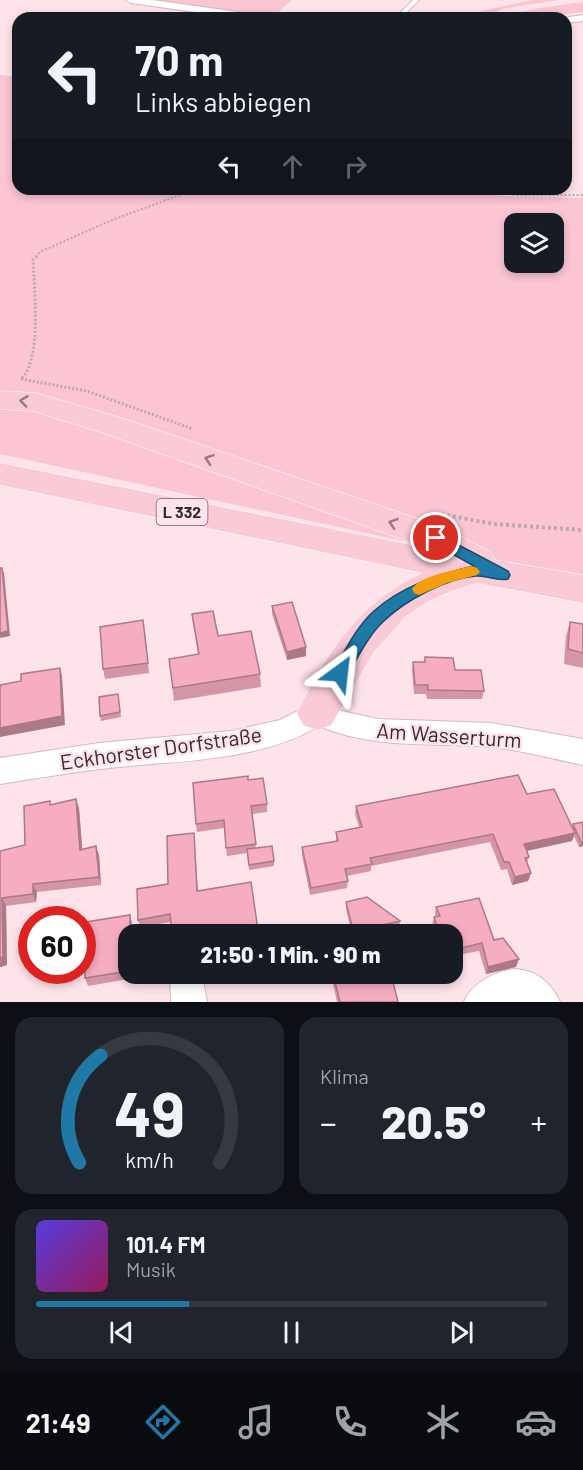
<!DOCTYPE html>
<html lang="de">
<head>
<meta charset="utf-8">
<style>
  :root { --surface:#171b24; --page:#20242c; --text:#f1f3f6; --muted:#9ea1a6; --line:#363941; --accent:#2078a7 }
  body { margin:0; font-family:Barlow,sans-serif; background:var(--page); color:var(--text); height:100vh; display:flex; flex-direction:column; font-size:22px; white-space:nowrap }
  * { box-sizing:border-box; margin:0 }
  p { font-size:20px; color:var(--muted) }
  .icon { flex:none; width:33px; height:33px; fill:none; stroke:currentColor; stroke-width:2; stroke-linecap:round; stroke-linejoin:round }
  .map { position:relative; height:1002px; overflow:hidden }
  .drawer { display:flex; flex-direction:column; gap:15px; padding:15px; background:#0d0f14; flex:1 }
  .drawer>* { flex:none }
  .hud { position:absolute; left:12px; top:12px; width:560px; height:183px; border-radius:18px; box-shadow:0 3px 9px #0003; background:#171b24; color:var(--text); overflow:hidden }
  .fabs { position:absolute; left:504px; top:213px; display:grid; gap:12px }
  .fabs a { display:grid; place-items:center; width:60px; height:60px; border-radius:12px; background:var(--surface); box-shadow:0 3px 9px #0003; font-size:30px }
  .speed { position:absolute; left:18px; top:906px; display:flex; gap:12px; font-size:30px; font-weight:700; text-align:center }
  .speed>* { display:grid; place-content:center; width:78px; height:78px; border-radius:50%; background:var(--surface); box-shadow:0 3px 9px #0003; line-height:1 }
  .speed .limit { border:9px solid #d22; background:#fff; color:#111 }
  .pin { position:absolute; display:grid; place-items:center; width:51px; height:51px; color:#fff; margin:-26px; border:3px solid #fff; border-radius:50%; box-shadow:0 2px 6px #0007 }
  .me { position:absolute; width:66px; margin:-33px; rotate:30deg; stroke-linejoin:round; filter:drop-shadow(0 0 4px #0008) }
  .turn { display:flex; align-items:center; gap:21px; height:126px; padding:0 24px; font-size:27px }
  .turn .icon { width:78px; height:78px; stroke-width:2.5 }
  .turn b { display:block; font-size:42px; line-height:51px }
  .lanes { display:flex; align-items:center; height:57px; padding:0 24px; background:#0003; justify-content:center; gap:30px; direction:ltr }
  .lanes .off { opacity:.35 }
  .big { font-size:45px; font-weight:800; line-height:1.1 }
  .drawer .tile { flex:1; display:flex; flex-direction:column; justify-content:center; gap:9px; min-width:0; padding:0 21px; border-radius:18px; background:var(--page) }
  .drawer .dial { align-items:center; gap:0 }
  .dial svg { height:156px; overflow:visible; fill:none; stroke:var(--line); stroke-width:7; stroke-linecap:round; text-anchor:middle }
  .dial text { fill:var(--text); stroke:none }
  .song { display:flex; align-items:center; gap:18px }
  .cover { width:72px; height:72px; border-radius:9px; background:linear-gradient(135deg,hsl(250 70% 55%),hsl(330 70% 35%)) }
  .played { height:6px; border-radius:3px; background:linear-gradient(90deg,var(--accent) 30%,var(--line) 30%) }
  .keys { display:flex; justify-content:space-around; direction:ltr }
  .heat { display:flex; justify-content:space-between; align-items:center; font-size:33px; direction:ltr }
  .drawer .tiles { flex:1; display:grid; gap:15px; grid-template-columns:1fr 1fr }
  .tile:last-child { grid-column:span 2 }
  .trip { position:absolute; left:118px; top:924px; width:345px; height:60px; border-radius:18px; background:var(--surface); box-shadow:0 3px 9px #0003; font-weight:800; line-height:60px; text-align:center }
  .dock { display:flex; height:96px; justify-content:space-around; align-items:center; background:#090b0e; color:var(--muted) }
  .dock .icon { width:42px; height:42px }
  .dock .current { color:var(--accent) }
  .dock b { font-size:27px; color:var(--text) }
  .map>svg:first-child { display:block }
  .green { fill:#fbc5d3; fill-rule:evenodd }
  .lines { fill:none; stroke-linecap:round; stroke-linejoin:round }
  .service-casing { stroke:#d4b9c0; stroke-width:2 }
  .minor-casing { stroke:#d4b9c0; stroke-width:2 }
  .primary-casing { stroke:#fff; stroke-width:1 }
  .path-far2 { stroke:#bea8ae; stroke-width:2; stroke-dasharray:2 2; stroke-linecap:butt }
  .path-far1 { stroke:#bea8ae; stroke-width:3; stroke-dasharray:2 2; stroke-linecap:butt }
  .path { stroke:#bea8ae; stroke-width:4; stroke-dasharray:3 3; stroke-linecap:butt }
  .service { fill:#fff; fill-rule:evenodd }
  .minor { fill:#fff; fill-rule:evenodd }
  .primary { fill:#facad7; fill-rule:evenodd }
  .wall { fill:#d495a5 }
  .shaded-wall { fill:#ac7986 }
  .building { fill:#f6adc0; stroke:#ac7986; stroke-width:1.5 }
  .oneway { stroke:#977a82 }
  .route { fill:#2078a7; stroke:#154e6d; stroke-width:1.5 }
  .slow { fill:#f59e0b }
  .labels { text-anchor:middle; stroke-width:5; stroke-linejoin:round; paint-order:stroke }
  .shield { fill:#ffe3ea; stroke:#716266; stroke-width:1.5 }
  .shield-label { font-size:16px; font-weight:bold; fill:#342a2d }
  .near-street-label { font-size:21px; fill:#342a2d; stroke:#ffe3ea }
</style>
</head>
<body>
<div class="map">
<svg width="583" height="1002" viewBox="0 0 583 1002">
  <rect width="100%" height="100%" fill="#ffe3ea"/>
  <!-- green -->
  <path class="green" d="M 127,0 L 292,0 L 271,18 Z
    M 532,0 L 558,0 L 502,9 L 486,18 L 449,18 Z
    M 583,2 L 583,12 L 535,18 L 493,18 L 540,8 Z
    M 0,75 L 18,77 L 18,189 L 460,189 L 500,196 L 583,198 L 583,575 L 515,565 L 0,454 ZM 514,224 L 554,224 L 554,262 L 514,262 Z"/>
  <g class="lines">
    <defs>
      <path id="service" d="M 413,0 L 419,0 L 401,18 L 395,18 Z"/>
      <path id="minor" d="M 126,0 L 152,0 L 260,15 L 265,18 L 238,18 L 131,3 Z
        M 583,15 L 583,21 L 566,23 L 566,18 L 562,18 Z
        M 317,701 L 342,711 L 378,719 L 492,723 L 583,739 L 583,765 C 548,758 514,748 478,746 C 423,743 371,748 319,726 C 254,764 172,760 100,769 C 66,773 33,779 0,784 L 0,758 L 99,743 L 231,731 L 280,720 Z
        M 514,969 C 536,970 551,982 560,1002 L 464,1002 C 473,982 492,973 514,969 Z
        M 170,974 L 202,974 L 207,1002 L 171,1002 Z"/>
      <path id="primary" d="M 0,391 L 36,393 L 125,419 L 448,529 L 490,552 L 495,560 L 583,575 L 583,603 L 477,583 L 451,591 L 427,602 L 406,616 L 374,652 L 331,725 L 317,730 L 303,725 L 297,713 C 326,653 360,601 423,573 L 0,485 L 0,463 L 427,548 L 103,433 L 33,411 L 0,409 Z"/>
    </defs>
    <!-- service casing -->
    <use href="#service" class="service-casing"/>
    <!-- minor casing -->
    <use href="#minor" class="minor-casing"/>
    <!-- primary casing -->
    <use href="#primary" class="primary-casing"/>
    <!-- path-far2 -->
    <path class="path-far2" d="M 473,189 L 517,195 L 583,195
      M 36,257 L 40,252 L 112,220 L 197,189"/>
    <!-- path-far1 -->
    <path class="path-far1" d="M 22,378 C 42,358 34,288 33,260 L 37,256
      M 21,379 L 87,391 L 193,429"/>
    <!-- path -->
    <path class="path" d="M 441,514 L 494,524 L 583,530"/>
    <!-- service -->
    <use href="#service" class="service"/>
    <!-- minor -->
    <use href="#minor" class="minor"/>
    <!-- primary -->
    <use href="#primary" class="primary"/>
  </g>
  <!-- wall -->
  <path class="wall" d="M 272,606 L 306,656 L 287,660 L 272,614 Z
    M 192,614 L 260,674 L 261,687 L 174,701 L 169,659 L 198,654 Z
    M 570,622 L 583,624 L 583,668 L 564,664 L 566,636 Z
    M 145,630 L 149,673 L 105,679 L 103,669 Z
    M 425,657 L 455,670 L 484,691 L 482,699 L 427,699 L 426,694 L 414,694 L 412,670 L 413,662 L 424,662 Z
    M 118,694 L 121,717 L 101,721 L 100,716 Z
    M 248,780 L 267,804 L 267,812 L 252,814 L 256,848 L 274,861 L 274,866 L 249,870 L 247,853 L 227,856 L 224,828 L 197,832 L 196,824 Z
    M 527,794 L 572,826 L 573,824 L 583,846 L 579,847 L 574,836 L 572,841 L 527,851 L 529,857 L 527,863 L 531,873 L 528,881 L 512,885 L 507,869 L 501,870 L 490,842 L 371,866 L 371,871 L 347,876 L 348,881 L 347,888 L 310,895 L 302,855 L 302,847 L 336,841 L 336,832 L 359,827 L 355,814 L 356,806 Z
    M 51,805 L 79,808 L 82,849 L 96,846 L 99,855 L 101,885 L 37,892 L 36,902 L 6,906 L 7,965 L 0,967 L 0,851 L 25,845 Z
    M 194,833 L 198,891 L 258,930 L 259,934 L 172,934 L 171,922 L 140,927 L 138,920 L 168,884 Z
    M 346,902 L 400,921 L 399,929 L 380,933 L 381,934 L 352,934 L 346,909 Z
    M 436,907 L 494,940 L 516,967 L 486,974 L 479,951 L 453,956 L 453,934 L 435,934 L 432,925 L 434,917 L 435,917 L 435,914 Z
    M 130,915 L 132,924 L 129,934 L 129,974 L 134,974 L 134,978 L 88,986 L 85,978 Z
    M 331,974 L 391,974 L 398,1002 L 337,1002 Z"/>
  <!-- shaded-wall -->
  <path class="shaded-wall" d="M 2,568 L 4,573 L 10,636 L 0,638 Z
    M 306,647 L 306,656 L 287,660 L 287,652 Z
    M 60,668 L 62,676 L 65,725 L 0,737 L 0,728 Z
    M 76,799 L 79,808 L 83,858 L 80,850 Z
    M 575,833 L 572,841 L 521,852 L 524,844 Z
    M 581,842 L 583,842 L 583,846 L 579,847 Z
    M 96,846 L 99,855 L 101,885 L 99,877 Z
    M 531,873 L 528,881 L 512,885 L 515,877 Z
    M 33,884 L 37,892 L 36,902 L 33,894 Z
    M 2,898 L 6,906 L 7,965 L 0,967 Z
    M 130,915 L 132,924 L 132,934 L 130,934 Z
    M 519,959 L 516,967 L 486,974 L 488,967 Z"/>
  <!-- building -->
  <path class="building" d="M 0,568 L 2,568 L 8,631 L 0,633 Z
    M 292,602 L 306,647 L 287,652 L 272,606 Z
    M 213,611 L 218,636 L 251,631 L 260,674 L 173,688 L 169,659 L 199,654 L 192,614 Z
    M 143,620 L 148,663 L 103,669 L 100,627 Z
    M 570,622 L 583,624 L 583,653 L 568,649 Z
    M 425,657 L 453,658 L 455,670 L 481,670 L 484,691 L 428,690 L 428,685 L 415,685 L 413,662 L 425,662 Z
    M 60,668 L 62,716 L 0,728 L 0,685 L 21,681 L 21,674 Z
    M 118,694 L 120,712 L 100,716 L 99,697 Z
    M 518,775 L 527,794 L 554,789 L 575,833 L 524,844 L 529,857 L 525,858 L 531,873 L 515,877 L 509,862 L 504,862 L 493,834 L 370,858 L 372,864 L 345,869 L 348,881 L 311,888 L 302,847 L 338,841 L 336,832 L 362,827 L 356,806 Z
    M 248,776 L 248,780 L 263,778 L 267,804 L 251,806 L 256,844 L 226,848 L 224,820 L 196,824 L 193,783 Z
    M 76,799 L 80,850 L 96,846 L 99,877 L 33,884 L 33,894 L 2,898 L 3,957 L 0,958 L 0,851 L 25,845 L 24,806 L 50,801 L 50,805 Z
    M 583,822 L 583,842 L 581,842 L 573,824 Z
    M 194,833 L 197,891 L 251,882 L 258,930 L 234,934 L 191,934 L 190,929 L 172,932 L 170,914 L 138,920 L 137,889 L 168,884 L 167,836 Z
    M 272,846 L 274,861 L 249,865 L 247,849 Z
    M 367,897 L 400,921 L 378,926 L 381,934 L 354,934 L 346,902 Z
    M 479,898 L 494,940 L 503,938 L 519,959 L 488,967 L 482,943 L 453,950 L 453,934 L 445,934 L 444,931 L 439,932 L 434,917 L 440,916 L 436,907 Z
    M 130,915 L 130,934 L 129,934 L 129,971 L 85,978 L 86,922 Z
    M 333,974 L 391,974 L 398,1002 L 340,1002 Z"/>
  <!-- one-way arrows -->
  <defs><path id="oneway-chevron" d="M-2-3.5L2.5 0L-2 3.5" fill="none" stroke-width="1.6" stroke-linecap="round" stroke-linejoin="round" transform="scale(1.5)"/></defs>
  <g class="oneway">
    <use href="#oneway-chevron" transform="translate(24 401) rotate(-173)"/>
    <use href="#oneway-chevron" transform="translate(209 459) rotate(-161)"/>
    <use href="#oneway-chevron" transform="translate(393 523) rotate(-161)"/>
  </g>
  <!-- route -->
  <path class="route" d="M 436,533 L 508,571 L 510,575 L 508,579 C 497,582 487,575 476,576 C 447,578 406,600 385,620 C 368,635 358,658 346,677 L 340,679 L 335,677 L 332,673 L 335,668 C 346,649 357,626 374,611 C 402,586 439,574 474,566 L 431,542 L 429,538 Z"/>
  <!-- slow -->
  <path class="slow" d="M 472,566 L 477,568 L 480,572 L 477,575 L 447,583 L 419,595 L 414,593 L 412,589 C 421,575 456,570 472,566 Z"/>
  <g class="labels">
    <!-- shield labels -->
    <rect class="shield" x="156.5" y="499" width="51" height="26" rx="4.5"/>
    <g class="shield-label">
      <text x="182" y="518">L 332</text>
    </g>
    <!-- near-street labels -->
    <g class="near-street-label">
      <text transform="translate(449 736) rotate(4)" y="7">Am Wasserturm</text>
      <text transform="translate(161 749) rotate(-8)" y="7">Eckhorster Dorfstraße</text>
    </g>
  </g>
</svg>
<div class="fabs">
<a><svg class="icon" aria-label="layers" viewBox="0 0 24 24"><path d="M12 4l9 5-9 5-9-5zM3 14l9 5 9-5"/></svg></a>
</div>
<div class="speed"><div class="limit">60</div></div>
<div class="pin" style="left:436px;top:538px;background:#d93025"><svg class="icon" aria-label="arrive" viewBox="0 0 24 24"><path d="M6 21V4h12l-3 4 3 4H6"/></svg></div>
<svg class="me" style="left:340px;top:673px" viewBox="-20 -20 40 40"><path d="M0-17L14 15 0 8-14 15z" fill="#2078a7" stroke="#fff" stroke-width="4"/></svg>
<div class="trip">21:50 · 1 Min. · 90 m</div>
<div class="hud">
<div class="turn"><svg class="icon" aria-label="left" viewBox="0 0 24 24"><path d="M17 20v-9H6M10 6l-5 5 5 5"/></svg><div><b>70 m</b>Links abbiegen</div></div>
<div class="lanes"><svg class="icon" aria-label="left" viewBox="0 0 24 24"><path d="M17 20v-9H6M10 6l-5 5 5 5"/></svg><svg class="icon off" aria-label="ahead" viewBox="0 0 24 24"><path d="M12 20V5M6 11l6-6 6 6"/></svg><svg class="icon off" aria-label="right" viewBox="0 0 24 24"><path d="M7 20v-9h11M14 6l5 5-5 5"/></svg></div>
</div>
</div>
<section class="drawer">
<div class="tiles">
<div class="tile dial"><svg viewBox="0 0 100 80">
<path d="M14 69A42 42 0 1 1 86 69"/>
<path d="M14 69A42 42 0 0 1 25 14" stroke="#2078a7"/>
<text x="50" y="56" font-size="32" font-weight="700">49</text>
<text x="50" y="72" font-size="11">km/h</text>
</svg></div>
<div class="tile"><p>Klima</p>
<div class="heat"><a>−</a><b class="big">20.5°</b><a>+</a></div>
</div>
<div class="tile">
<div class="song"><i class="cover"></i><div><b>101.4 FM</b><p>Musik</p></div></div>
<div class="played"></div>
<div class="keys"><svg class="icon" aria-label="previous" viewBox="0 0 24 24"><path d="M18 5L8 12l10 7zM5 5v14"/></svg><svg class="icon" aria-label="pause" viewBox="0 0 24 24"><path d="M8 5v14M16 5v14"/></svg><svg class="icon" aria-label="next" viewBox="0 0 24 24"><path d="M6 5l10 7-10 7zM19 5v14"/></svg></div>
</div>
</div>
</section>
<nav class="dock">
<b>21:49</b>
<svg class="icon current" aria-label="directions" viewBox="0 0 24 24"><path d="M12 3l9 9-9 9-9-9zM9 14v-3h6M13 9l2 2-2 2"/></svg>
<svg class="icon" aria-label="music" viewBox="0 0 24 24"><path d="M9 18V5l10-2v13"/><circle cx="6" cy="18" r="3"/><circle cx="16" cy="16" r="3"/></svg>
<svg class="icon" aria-label="phone" viewBox="0 0 24 24"><path d="M5 4h4l2 5-3 2q2 4 5 5l2-3 5 2v4C11 20 4 13 5 4z"/></svg>
<svg class="icon" aria-label="climate" viewBox="0 0 24 24"><path d="M12 3v18M4 7l16 10M4 17L20 7"/></svg>
<svg class="icon" aria-label="car" viewBox="0 0 24 24"><path d="M5 17H2v-5l4-1 3-4h7l3 4 3 1v5h-3M9 17h6M6 11h13"/><circle cx="7" cy="17" r="2"/><circle cx="17" cy="17" r="2"/></svg>
</nav>
</body>
</html>
